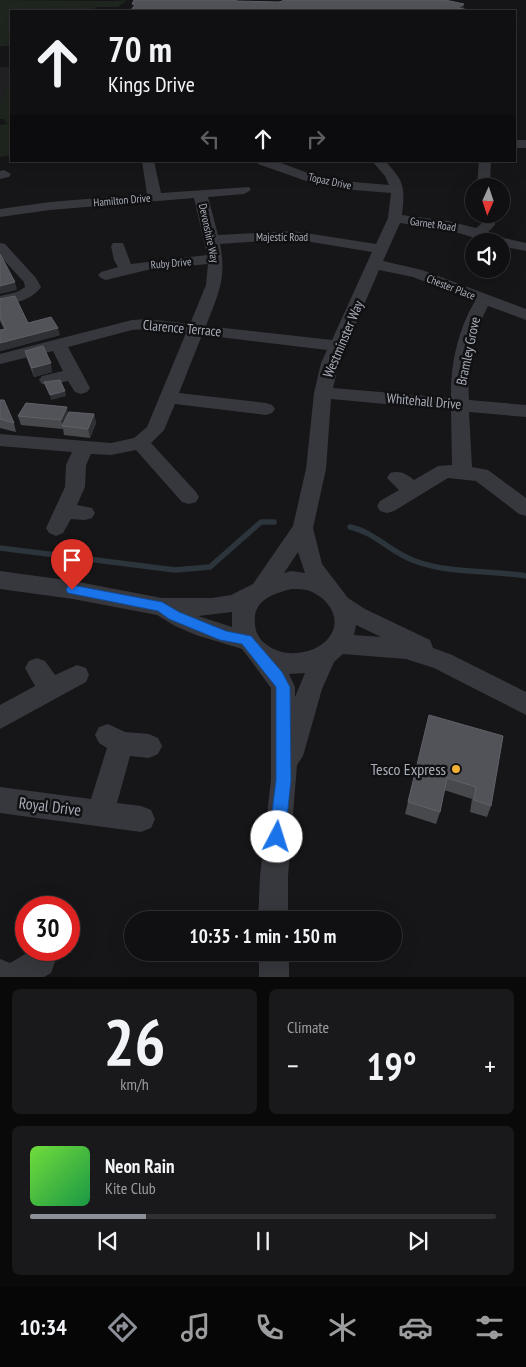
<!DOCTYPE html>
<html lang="en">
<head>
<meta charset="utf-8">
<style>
  :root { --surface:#101012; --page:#19191b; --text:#f1f3f6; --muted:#9c9d9f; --line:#303032; --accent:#8c9099 }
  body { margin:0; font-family:"PT Sans Narrow",sans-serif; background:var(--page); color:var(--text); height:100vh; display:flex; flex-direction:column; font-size:19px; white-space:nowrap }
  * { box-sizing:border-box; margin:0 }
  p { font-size:16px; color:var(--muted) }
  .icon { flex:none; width:28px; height:28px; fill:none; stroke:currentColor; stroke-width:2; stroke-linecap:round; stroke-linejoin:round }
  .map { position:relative; height:977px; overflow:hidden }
  .details { display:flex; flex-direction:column; gap:12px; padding:12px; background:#09090a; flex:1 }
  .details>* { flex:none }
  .hud { position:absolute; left:10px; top:10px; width:506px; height:152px; border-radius:0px; box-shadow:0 5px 20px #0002,0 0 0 1px var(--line); background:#101012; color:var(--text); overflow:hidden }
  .needle { width:32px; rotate:183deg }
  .tools { position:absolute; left:465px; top:178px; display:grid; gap:10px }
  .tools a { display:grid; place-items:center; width:45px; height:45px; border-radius:50%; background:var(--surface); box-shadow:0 5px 20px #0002,0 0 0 1px var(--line); font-size:25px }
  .speed { position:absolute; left:15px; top:896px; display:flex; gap:10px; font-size:25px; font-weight:700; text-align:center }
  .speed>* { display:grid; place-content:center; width:65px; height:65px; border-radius:50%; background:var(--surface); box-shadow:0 5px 20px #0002,0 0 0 1px var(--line); line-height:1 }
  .speed .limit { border:8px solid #d22; background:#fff; color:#111 }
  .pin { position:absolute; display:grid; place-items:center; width:42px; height:42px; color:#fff; margin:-51px -21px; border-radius:50% 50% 50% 0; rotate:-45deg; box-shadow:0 0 5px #0007 }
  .pin .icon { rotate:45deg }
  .me { position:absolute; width:55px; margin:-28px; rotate:5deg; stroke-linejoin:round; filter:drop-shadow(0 0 4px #0008) }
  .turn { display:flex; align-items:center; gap:18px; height:105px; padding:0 15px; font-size:22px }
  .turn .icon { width:65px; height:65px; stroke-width:2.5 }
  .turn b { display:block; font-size:35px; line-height:42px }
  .lanes { display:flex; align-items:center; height:48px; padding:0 15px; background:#0003; justify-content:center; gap:25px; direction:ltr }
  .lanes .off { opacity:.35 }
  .big { font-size:38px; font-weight:700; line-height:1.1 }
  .details .tile { flex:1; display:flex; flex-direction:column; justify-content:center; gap:8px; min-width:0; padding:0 18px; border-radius:8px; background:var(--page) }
  .details .dial { align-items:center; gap:0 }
  .dial b { font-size:65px; line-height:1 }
  .song { display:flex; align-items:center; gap:15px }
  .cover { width:60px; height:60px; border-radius:8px; background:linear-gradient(135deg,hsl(100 70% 55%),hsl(140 70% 35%)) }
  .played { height:5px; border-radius:2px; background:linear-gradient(90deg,var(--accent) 25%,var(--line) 25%) }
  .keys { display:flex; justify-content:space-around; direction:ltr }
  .heat { display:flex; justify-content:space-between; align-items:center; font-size:28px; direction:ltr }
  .details .tiles { flex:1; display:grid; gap:12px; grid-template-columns:1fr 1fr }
  .tile:last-child { grid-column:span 2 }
  .trip { position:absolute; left:124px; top:911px; width:278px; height:50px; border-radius:25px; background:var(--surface); box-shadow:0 5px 20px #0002,0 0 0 1px var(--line); font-weight:700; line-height:50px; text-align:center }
  .tab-bar { display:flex; height:80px; justify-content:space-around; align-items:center; background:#060607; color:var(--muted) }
  .tab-bar .icon { width:35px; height:35px }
  .tab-bar .on { color:var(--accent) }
  .tab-bar b { font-size:22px; color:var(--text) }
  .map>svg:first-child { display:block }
  .built { fill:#222225 }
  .green { fill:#1e261f }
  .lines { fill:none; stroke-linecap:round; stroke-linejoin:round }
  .stream { stroke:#2c353c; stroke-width:5.5 }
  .minor { fill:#37383d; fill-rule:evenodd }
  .wall { fill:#47494d }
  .shaded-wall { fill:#2f3033 }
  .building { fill:#525359; stroke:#5f6168 }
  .route { fill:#1a73e8; stroke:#114b97 }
  .poi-dot { fill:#f2b134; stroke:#111113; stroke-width:2 }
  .labels { text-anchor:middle; stroke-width:5; stroke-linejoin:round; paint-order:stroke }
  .far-street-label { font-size:11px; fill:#a8adb8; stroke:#111113 }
  .street-label { font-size:14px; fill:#a8adb8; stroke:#111113 }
  .near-poi-label { font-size:16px; fill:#a8adb8; stroke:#111113; text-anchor:end }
  .near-street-label { font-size:16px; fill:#a8adb8; stroke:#111113 }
</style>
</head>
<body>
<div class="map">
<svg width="526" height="977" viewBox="0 0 526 977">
  <rect width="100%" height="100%" fill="#161618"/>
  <!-- built -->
  <path class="built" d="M 0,67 L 11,67 L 11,83 L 0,102 Z"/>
  <!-- green -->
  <path class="green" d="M 0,0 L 113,1 L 127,0 L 118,7 L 96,7 L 93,11 L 11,11 L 11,46 L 1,46 L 0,48 Z
    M 11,83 L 11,122 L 6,123 L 4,119 L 0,119 L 0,102 Z
    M 11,123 L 11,155 L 0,157 L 0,125 Z"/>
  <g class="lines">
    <!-- stream -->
    <path class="stream" d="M 350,527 C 375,532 391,553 415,561 C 450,574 490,570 526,576
      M 0,548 L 175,570 L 210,567 L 261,522 L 274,522"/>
    <!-- minor -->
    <path class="minor" d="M 515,140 L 526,140 L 526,148 L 515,148 Z
      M 142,161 L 154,161 L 161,193 L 249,187 L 251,190 L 244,194 L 208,197 L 218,235 L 293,231 L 376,244 L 388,218 L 391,193 L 342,189 L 309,182 L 258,164 L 257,161 L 276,161 L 313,175 L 342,181 L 389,185 L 385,176 L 372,161 L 385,161 C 405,182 405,187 402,215 L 448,221 L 476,228 L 481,224 L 481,214 L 495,214 L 495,225 L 488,232 L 504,238 L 526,243 L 526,251 L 501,246 L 501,241 L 486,241 L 448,230 L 400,223 L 383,261 L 422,270 L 526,309 L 526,320 L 488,306 C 473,334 467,369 469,400 L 526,405 L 526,417 L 469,412 L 472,467 L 488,470 L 526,498 L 526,516 L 519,514 L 476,481 L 448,478 L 394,511 L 387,513 L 380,511 L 377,506 L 380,501 L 399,490 L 387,478 L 390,473 C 401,470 406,474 414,480 L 438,466 L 452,465 L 451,410 L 331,399 L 326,469 L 313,528 L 322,564 L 348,598 L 365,609 L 430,640 L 433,648 L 450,654 L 526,692 L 526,715 L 434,668 L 406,659 L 343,654 L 334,662 L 322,689 L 303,756 L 297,765 L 288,876 L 288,920 L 258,920 L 260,876 L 271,780 L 271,688 L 249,658 L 242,649 L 196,635 L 175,626 L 157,615 L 73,599 L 0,589 L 0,571 L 73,581 L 162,598 L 212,598 L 231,595 L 253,584 L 293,526 L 306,469 L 314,393 L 321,363 L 327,350 L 202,335 L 179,393 L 266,403 L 272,405 L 275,409 L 272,413 L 266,415 L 175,404 L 164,430 L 151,443 L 196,492 L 199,497 L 196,502 L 189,504 L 182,502 L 136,450 L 111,455 L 91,454 L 86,465 L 85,487 L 77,505 L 92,508 L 95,513 L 92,518 L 85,520 L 71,519 L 63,533 L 56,536 L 49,533 L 46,528 L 65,487 L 66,465 L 72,452 L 0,446 L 0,434 L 111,443 L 134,438 L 147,427 L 186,333 L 147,329 L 132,330 L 68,347 L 90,388 L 87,392 L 81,394 L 75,392 L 68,381 L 48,385 L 42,384 L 39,380 L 42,376 L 63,371 L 53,351 L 0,364 L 0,354 L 132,320 L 147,319 L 190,324 L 206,285 L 208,264 L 147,270 L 106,280 L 101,278 L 98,275 L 101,272 L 118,267 L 114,260 L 111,246 L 113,243 L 123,243 L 131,264 L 207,255 L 194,198 L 50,210 L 0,217 L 0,209 L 50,202 L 147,194 ZM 293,239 L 372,252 L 332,340 L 206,326 C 218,294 227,279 220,244 ZM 379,270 L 413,277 L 475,301 C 458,329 450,366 451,398 L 333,388 L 339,363 ZM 298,552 L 305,573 L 291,571 L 284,573 ZM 291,589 C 297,589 304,589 310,591 C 315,593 319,596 323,599 C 349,624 327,651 297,653 C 283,654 272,650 262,641 C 258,636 255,630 255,624 C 252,601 272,594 291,589 ZM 232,612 L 232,627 L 198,616 ZM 356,625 L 381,637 L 354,635 ZM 305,673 L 295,697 L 295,687 L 289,674 Z
      M 479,161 L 491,161 L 490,186 L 477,186 Z
      M 4,170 L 11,174 L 9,177 L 0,179 L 0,171 Z
      M 0,243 L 5,244 L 36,278 L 41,287 C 31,301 16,302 0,306 L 0,296 L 17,292 L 25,287 L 24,282 L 0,256 Z
      M 37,658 L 45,661 L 55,675 L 77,665 L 86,668 L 89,675 L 86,682 L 0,729 L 0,705 L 35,686 L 25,668 L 29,661 Z
      M 108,724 L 125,732 L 149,734 L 158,738 L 162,746 L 158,754 L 149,758 L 130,756 L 117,803 L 141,806 L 151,810 L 155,819 L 151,828 L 141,832 L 0,813 L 0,787 L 91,799 L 107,748 L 99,743 L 95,735 L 99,727 Z
      M 32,950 L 51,951 L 55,962 L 51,973 L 44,977 L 0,977 L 0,959 L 10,963 Z
      M 259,952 L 289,952 L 289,977 L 259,977 Z"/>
  </g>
  <!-- wall -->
  <path class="wall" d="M 0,299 L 28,323 L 60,335 L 0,351 L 0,330 L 4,329 L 0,321 Z
    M 25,351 L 52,372 L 34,377 L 27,359 Z
    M 0,400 L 14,423 L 16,432 L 0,428 Z
    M 68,413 L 94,414 L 96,423 L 90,438 L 64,435 L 63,429 L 21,425 L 18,416 Z
    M 429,715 L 491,806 L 487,817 L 470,812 L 472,799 L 444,790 L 440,812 L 436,824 L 405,814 Z"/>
  <!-- shaded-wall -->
  <path class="shaded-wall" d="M 464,4 L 463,11 L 458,8 Z
    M 15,282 L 17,290 L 0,294 L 0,286 Z
    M 58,328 L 60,335 L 0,351 L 0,343 Z
    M 51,363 L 52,372 L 34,377 L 32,368 Z
    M 65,391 L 66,396 L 51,400 L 50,395 Z
    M 67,407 L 69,416 L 62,426 L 63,429 L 61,420 Z
    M 94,414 L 96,423 L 90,438 L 88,429 Z"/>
  <!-- building -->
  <path class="building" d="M 134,0 L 236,0 L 236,1 L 279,2 L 285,0 L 445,0 L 464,4 L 458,8 L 469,10 L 467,11 L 130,11 L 135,5 L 132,4 Z
    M 0,254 L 15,282 L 0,286 Z
    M 15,296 L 28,323 L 51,317 L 58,328 L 0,343 L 0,330 L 6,329 L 0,317 L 0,299 Z
    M 43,346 L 51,363 L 32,368 L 25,351 Z
    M 60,380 L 65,391 L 50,395 L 44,382 Z
    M 0,400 L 4,400 L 14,423 L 0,419 Z
    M 26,403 L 67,407 L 61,420 L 18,416 Z
    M 69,412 L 94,414 L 88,429 L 62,426 Z
    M 429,715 L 503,736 L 491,806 L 474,800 L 476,787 L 447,778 L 440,812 L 408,802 Z"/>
  <!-- route -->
  <path class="route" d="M 72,585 L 162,602 L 179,612 L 226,631 L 251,636 L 282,672 L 290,687 L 291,780 L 285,837 L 283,842 L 277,844 L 272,842 L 269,837 L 276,780 L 276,687 L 242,644 L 220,640 L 169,619 L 158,611 L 68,593 L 66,590 L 68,586 Z"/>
  <!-- markers -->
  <circle class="poi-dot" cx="456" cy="769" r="5"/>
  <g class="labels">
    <!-- far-street labels -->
    <g class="far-street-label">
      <text transform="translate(330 181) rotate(12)" y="4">Topaz Drive</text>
      <text transform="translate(122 200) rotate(-5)" y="4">Hamilton Drive</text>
      <text transform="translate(433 224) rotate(8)" y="4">Garnet Road</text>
      <text transform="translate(209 233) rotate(78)" y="4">Devonshire Way</text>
      <text x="282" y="241">Majestic Road</text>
      <text transform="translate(171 263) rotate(-5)" y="4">Ruby Drive</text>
      <text transform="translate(451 287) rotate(21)" y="4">Chester Place</text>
    </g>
    <!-- street labels -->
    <g class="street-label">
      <text transform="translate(182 328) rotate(5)" y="5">Clarence Terrace</text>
      <text transform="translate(343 339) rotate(-67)" y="5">Westminster Way</text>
      <text transform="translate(468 351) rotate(-78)" y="5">Bramley Grove</text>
      <text transform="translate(424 401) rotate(5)" y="5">Whitehall Drive</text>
    </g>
    <!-- near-poi labels -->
    <g class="near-poi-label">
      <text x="446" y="775">Tesco Express</text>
    </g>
    <!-- near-street labels -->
    <g class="near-street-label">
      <text transform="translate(50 806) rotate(7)" y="6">Royal Drive</text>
    </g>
  </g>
</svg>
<div class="tools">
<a><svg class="needle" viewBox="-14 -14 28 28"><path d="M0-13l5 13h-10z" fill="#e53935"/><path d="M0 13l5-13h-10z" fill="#9c9d9f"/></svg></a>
<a><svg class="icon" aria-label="sound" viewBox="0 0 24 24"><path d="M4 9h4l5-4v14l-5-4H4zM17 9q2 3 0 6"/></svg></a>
</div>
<div class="speed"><div class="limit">30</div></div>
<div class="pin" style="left:72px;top:590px;background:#d93025"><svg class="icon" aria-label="arrive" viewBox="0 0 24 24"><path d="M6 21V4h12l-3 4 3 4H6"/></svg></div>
<svg class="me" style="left:277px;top:837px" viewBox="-20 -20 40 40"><circle r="19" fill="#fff"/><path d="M0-13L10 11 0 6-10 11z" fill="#1a73e8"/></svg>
<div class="trip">10:35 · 1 min · 150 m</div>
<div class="hud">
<div class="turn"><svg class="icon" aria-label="ahead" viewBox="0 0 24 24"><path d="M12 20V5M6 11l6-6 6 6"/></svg><div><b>70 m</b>Kings Drive</div></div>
<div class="lanes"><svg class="icon off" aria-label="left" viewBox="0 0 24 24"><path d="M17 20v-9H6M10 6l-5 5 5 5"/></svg><svg class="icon" aria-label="ahead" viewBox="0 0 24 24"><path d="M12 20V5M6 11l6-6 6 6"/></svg><svg class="icon off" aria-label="right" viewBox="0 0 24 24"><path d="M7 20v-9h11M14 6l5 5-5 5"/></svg></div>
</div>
</div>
<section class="details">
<div class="tiles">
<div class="tile dial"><b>26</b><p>km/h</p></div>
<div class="tile"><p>Climate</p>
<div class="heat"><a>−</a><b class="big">19°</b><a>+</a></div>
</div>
<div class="tile">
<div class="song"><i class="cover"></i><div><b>Neon Rain</b><p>Kite Club</p></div></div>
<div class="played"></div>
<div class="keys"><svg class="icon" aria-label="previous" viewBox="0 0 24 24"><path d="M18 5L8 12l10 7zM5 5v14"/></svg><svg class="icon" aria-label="pause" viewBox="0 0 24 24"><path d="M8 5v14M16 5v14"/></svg><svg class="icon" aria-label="next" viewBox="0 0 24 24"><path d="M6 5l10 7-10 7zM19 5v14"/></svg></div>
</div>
</div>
</section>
<nav class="tab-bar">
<b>10:34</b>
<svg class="icon on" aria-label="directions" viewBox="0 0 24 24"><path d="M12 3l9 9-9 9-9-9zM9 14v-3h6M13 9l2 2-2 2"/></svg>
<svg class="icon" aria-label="music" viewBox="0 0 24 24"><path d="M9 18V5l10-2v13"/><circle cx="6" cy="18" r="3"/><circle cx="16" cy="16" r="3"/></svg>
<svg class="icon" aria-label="phone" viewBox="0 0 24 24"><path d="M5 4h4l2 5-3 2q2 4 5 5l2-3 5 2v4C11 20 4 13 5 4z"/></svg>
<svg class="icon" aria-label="climate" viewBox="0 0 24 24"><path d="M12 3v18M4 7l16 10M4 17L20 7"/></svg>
<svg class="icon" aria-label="car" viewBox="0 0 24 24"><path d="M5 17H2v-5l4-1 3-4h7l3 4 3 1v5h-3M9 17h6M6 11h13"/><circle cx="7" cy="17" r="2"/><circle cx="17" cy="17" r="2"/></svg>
<svg class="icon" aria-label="filters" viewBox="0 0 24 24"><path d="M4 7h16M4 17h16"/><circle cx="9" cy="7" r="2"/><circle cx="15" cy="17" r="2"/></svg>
</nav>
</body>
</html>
